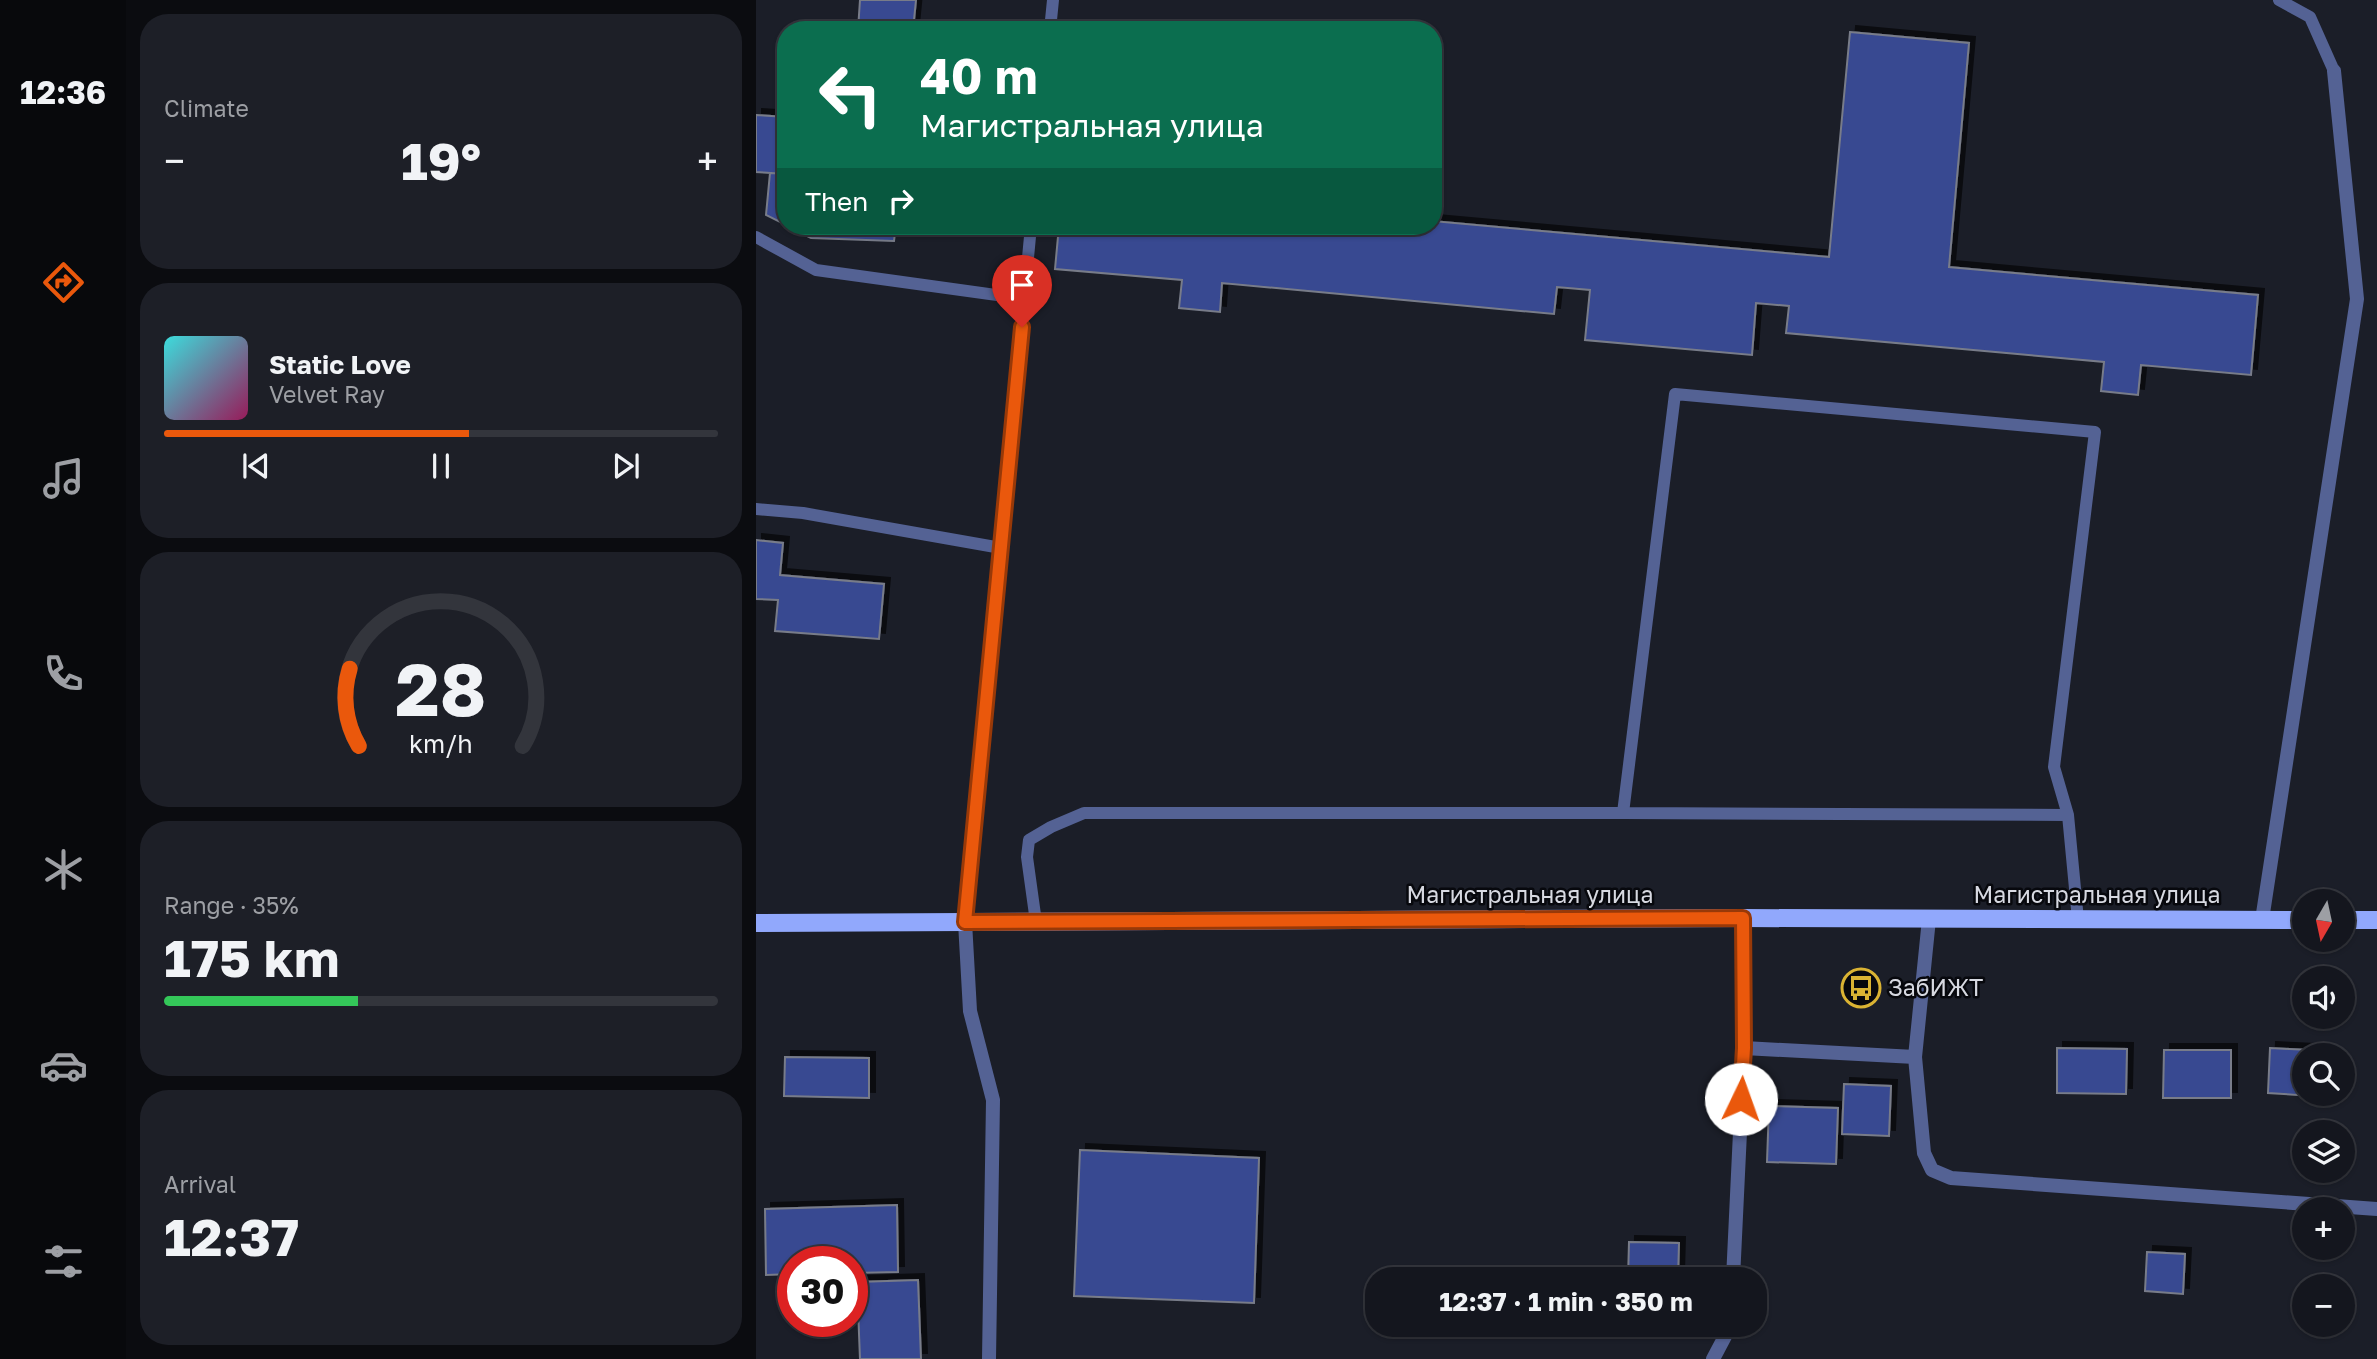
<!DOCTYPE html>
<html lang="en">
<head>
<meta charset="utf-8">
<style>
  :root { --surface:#14161e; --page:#1d1f27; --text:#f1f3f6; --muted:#9d9fa4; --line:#33353c; --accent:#ea580c }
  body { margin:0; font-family:"Golos Text",sans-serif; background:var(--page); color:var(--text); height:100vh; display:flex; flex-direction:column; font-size:26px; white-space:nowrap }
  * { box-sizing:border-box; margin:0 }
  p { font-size:23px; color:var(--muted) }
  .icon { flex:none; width:38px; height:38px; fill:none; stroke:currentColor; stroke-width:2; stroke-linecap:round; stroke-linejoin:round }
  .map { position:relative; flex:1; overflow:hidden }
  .panel { display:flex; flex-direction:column; gap:14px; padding:14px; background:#0b0c10; width:630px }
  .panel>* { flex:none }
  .hud { position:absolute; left:21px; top:21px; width:665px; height:214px; border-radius:28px; box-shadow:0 2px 5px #0004,0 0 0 2px var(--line); background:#0b6e4f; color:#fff; overflow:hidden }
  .needle { width:46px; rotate:189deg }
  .fabs { position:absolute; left:1536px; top:889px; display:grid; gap:14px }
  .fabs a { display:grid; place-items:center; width:63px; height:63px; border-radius:50%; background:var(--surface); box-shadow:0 2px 5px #0004,0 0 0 2px var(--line); font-size:35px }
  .speed { position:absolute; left:21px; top:1246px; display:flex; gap:14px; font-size:35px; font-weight:700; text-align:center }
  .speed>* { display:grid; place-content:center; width:91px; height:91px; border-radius:50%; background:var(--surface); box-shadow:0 2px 5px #0004,0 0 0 2px var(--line); line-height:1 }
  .speed .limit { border:10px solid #d22; background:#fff; color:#111 }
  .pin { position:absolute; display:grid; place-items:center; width:60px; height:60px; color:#fff; margin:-72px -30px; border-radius:50% 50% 50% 0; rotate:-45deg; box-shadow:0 0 7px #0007 }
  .pin .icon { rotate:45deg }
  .me { position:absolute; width:77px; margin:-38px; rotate:3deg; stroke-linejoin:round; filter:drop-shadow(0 0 5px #0008) }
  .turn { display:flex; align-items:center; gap:24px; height:147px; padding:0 28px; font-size:32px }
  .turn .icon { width:91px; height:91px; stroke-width:2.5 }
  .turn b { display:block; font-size:49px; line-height:60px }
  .then { display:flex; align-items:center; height:66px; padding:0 28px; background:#0003; gap:14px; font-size:26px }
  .big { font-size:52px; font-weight:700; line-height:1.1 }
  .panel .widget { flex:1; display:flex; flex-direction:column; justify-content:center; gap:10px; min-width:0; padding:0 24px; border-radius:28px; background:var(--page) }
  .panel .dial { align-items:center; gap:0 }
  .dial svg { height:182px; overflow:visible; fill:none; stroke:var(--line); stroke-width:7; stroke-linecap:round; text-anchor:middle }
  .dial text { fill:var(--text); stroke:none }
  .song { display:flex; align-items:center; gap:21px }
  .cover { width:84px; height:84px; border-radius:10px; background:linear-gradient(135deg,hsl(180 70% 55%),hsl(330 70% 35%)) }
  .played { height:7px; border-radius:4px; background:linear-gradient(90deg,var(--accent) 55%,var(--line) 55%) }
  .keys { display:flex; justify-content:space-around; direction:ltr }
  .heat { display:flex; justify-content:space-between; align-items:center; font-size:38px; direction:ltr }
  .charge { height:10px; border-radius:5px; background:linear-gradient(90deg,#34c759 35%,var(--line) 0) }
  .trip { position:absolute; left:609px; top:1267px; width:402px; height:70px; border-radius:28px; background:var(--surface); box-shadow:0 2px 5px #0004,0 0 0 2px var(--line); font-weight:700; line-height:70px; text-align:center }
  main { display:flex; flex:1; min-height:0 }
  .dock { display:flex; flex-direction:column; width:126px; justify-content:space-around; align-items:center; background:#08090c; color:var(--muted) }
  .dock .icon { width:49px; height:49px }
  .dock .selected { color:var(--accent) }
  .dock b { font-size:32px; color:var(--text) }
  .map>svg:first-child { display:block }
  .building { fill:#374891; stroke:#787c89; stroke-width:2; filter:url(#shadow) }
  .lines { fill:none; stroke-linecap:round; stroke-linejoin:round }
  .service { stroke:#546294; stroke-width:12 }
  .minor { stroke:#546294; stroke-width:14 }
  .primary { stroke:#91a8fc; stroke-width:18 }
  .route-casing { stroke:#983908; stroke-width:18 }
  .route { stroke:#ea580c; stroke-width:12 }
  .labels { text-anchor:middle; stroke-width:5; stroke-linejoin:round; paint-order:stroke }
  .street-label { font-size:23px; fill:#d7d9e1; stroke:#07080d }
  .poi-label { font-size:23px; fill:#d7d9e1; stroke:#07080d; text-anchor:start }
</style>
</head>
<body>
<main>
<nav class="dock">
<b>12:36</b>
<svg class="icon selected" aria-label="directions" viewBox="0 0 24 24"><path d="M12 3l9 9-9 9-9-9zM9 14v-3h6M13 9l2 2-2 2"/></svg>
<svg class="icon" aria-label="music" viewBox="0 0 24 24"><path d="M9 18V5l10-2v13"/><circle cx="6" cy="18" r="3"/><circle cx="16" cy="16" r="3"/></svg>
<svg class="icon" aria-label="phone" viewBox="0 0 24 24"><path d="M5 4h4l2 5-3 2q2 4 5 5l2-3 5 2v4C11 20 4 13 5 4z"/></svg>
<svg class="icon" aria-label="climate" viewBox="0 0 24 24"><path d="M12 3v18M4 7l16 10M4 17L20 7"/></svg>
<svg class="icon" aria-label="car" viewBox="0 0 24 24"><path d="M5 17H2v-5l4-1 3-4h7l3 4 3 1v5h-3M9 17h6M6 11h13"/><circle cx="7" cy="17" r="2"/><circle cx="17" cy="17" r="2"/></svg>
<svg class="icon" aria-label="filters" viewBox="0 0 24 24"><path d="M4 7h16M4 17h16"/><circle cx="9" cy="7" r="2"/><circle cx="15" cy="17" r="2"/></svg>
</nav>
<section class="panel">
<div class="widget"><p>Climate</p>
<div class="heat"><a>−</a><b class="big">19°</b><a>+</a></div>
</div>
<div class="widget">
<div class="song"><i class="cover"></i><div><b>Static Love</b><p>Velvet Ray</p></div></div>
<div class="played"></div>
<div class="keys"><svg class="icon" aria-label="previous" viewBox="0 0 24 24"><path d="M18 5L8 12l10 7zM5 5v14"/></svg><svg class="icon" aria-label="pause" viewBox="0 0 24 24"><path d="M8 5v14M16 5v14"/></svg><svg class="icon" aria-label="next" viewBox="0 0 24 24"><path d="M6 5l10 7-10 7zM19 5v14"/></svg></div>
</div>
<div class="widget dial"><svg viewBox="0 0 100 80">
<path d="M14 69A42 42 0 1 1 86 69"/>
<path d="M14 69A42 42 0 0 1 10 35" stroke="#ea580c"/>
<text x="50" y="56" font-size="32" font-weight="700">28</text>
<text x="50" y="72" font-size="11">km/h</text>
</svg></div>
<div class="widget"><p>Range · 35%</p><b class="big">175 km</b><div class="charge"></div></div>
<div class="widget"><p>Arrival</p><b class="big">12:37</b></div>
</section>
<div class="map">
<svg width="1621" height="1359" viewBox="0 0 1621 1359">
  <defs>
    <filter id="shadow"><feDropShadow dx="6" dy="-6" stdDeviation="0" flood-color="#0009"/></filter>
  </defs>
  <rect width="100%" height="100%" fill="#1b1e28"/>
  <!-- building -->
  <path class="building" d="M 104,0 L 160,0 L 157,30 L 102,30 Z
    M 1094,32 L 1213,43 L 1193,267 L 1502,295 L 1495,375 L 1385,365 L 1382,395 L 1345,391 L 1348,362 L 1030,333 L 1033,306 L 1000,303 L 996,355 L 829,340 L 834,290 L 801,287 L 798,314 L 466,283 L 464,312 L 423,308 L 426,280 L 299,269 L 303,226 L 677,226 L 677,221 L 1073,257 Z
    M 0,115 L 30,117 L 30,174 L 0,172 Z
    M 14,173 L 30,174 L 30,225 L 10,215 Z
    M 31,226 L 140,226 L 138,241 L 55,238 Z
    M 0,540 L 27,543 L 24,575 L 128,584 L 123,639 L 19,631 L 22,600 L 0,599 Z
    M 1301,1048 L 1371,1049 L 1370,1094 L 1301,1093 Z
    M 1514,1048 L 1574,1051 L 1574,1055 L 1549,1055 L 1549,1094 L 1571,1094 L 1571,1097 L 1512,1093 Z
    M 1408,1050 L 1475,1050 L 1475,1098 L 1407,1098 Z
    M 29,1057 L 113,1058 L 113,1098 L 28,1096 Z
    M 1088,1084 L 1135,1086 L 1133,1136 L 1086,1134 Z
    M 1013,1106 L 1082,1108 L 1080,1164 L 1011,1162 Z
    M 324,1150 L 503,1158 L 498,1303 L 318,1296 Z
    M 141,1205 L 142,1272 L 96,1273 L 96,1262 L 37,1262 L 37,1274 L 10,1275 L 9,1209 Z
    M 873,1242 L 923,1243 L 922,1279 L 872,1279 Z
    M 1391,1252 L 1429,1254 L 1427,1294 L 1389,1291 Z
    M 162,1280 L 165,1359 L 104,1359 L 101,1282 Z"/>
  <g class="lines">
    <!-- service -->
    <path class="service" d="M 1523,0 L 1554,17 L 1578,71
      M 294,30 L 297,0
      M 0,237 L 60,270 L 269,299
      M 0,509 L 47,513 L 245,548
      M 1312,815 L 867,813 L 919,394 L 1339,432 L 1298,767 L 1312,815 L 1322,920
      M 209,922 L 275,226
      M 280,922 L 271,857 L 273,840 L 295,827 L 328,813 L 867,813"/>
    <!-- minor -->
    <path class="minor" d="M 1173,919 L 1159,1057 L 1168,1153 L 1176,1170 L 1195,1178 L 1621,1209
      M 1506,920 L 1601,299 L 1578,71
      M 209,922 L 214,1011 L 237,1100 L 233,1359
      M 988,1048 L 1159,1057
      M 977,1279 L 988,1048 L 987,918
      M 957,1359 L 975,1325"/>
    <!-- primary -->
    <path class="primary" d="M 1587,920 L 1621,920
      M 0,923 L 987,918 L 1549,920"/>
  </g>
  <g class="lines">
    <defs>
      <path id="route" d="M 266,327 L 209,922 L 987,918 L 988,1048 L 985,1099"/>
    </defs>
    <!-- route casing -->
    <use href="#route" class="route-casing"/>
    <!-- route -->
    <use href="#route" class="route"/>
  </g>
  <!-- icons -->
  <defs>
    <symbol id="bus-ring" viewBox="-11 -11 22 22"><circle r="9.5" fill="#07080d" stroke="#dab333" stroke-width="1.5"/><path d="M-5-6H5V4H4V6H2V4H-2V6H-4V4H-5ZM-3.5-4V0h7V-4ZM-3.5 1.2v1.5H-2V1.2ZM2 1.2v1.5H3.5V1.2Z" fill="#dab333"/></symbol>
  </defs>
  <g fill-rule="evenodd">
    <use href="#bus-ring" x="1083" y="966" width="44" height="44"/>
  </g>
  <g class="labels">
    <!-- street labels -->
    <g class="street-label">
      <text x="774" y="903">Магистральная улица</text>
      <text x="1341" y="903">Магистральная улица</text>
    </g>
    <!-- poi labels -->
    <g class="poi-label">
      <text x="1132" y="996">ЗабИЖТ</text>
    </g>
  </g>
</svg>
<div class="fabs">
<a><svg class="needle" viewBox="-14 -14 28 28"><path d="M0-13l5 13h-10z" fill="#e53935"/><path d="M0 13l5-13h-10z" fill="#9d9fa4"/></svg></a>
<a><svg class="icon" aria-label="sound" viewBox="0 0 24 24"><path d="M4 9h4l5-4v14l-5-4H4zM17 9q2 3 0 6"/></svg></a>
<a><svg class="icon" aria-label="search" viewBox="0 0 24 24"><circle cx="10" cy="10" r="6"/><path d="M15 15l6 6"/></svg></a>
<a><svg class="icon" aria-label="layers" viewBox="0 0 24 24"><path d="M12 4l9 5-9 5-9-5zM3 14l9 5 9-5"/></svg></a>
<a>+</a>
<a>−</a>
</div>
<div class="speed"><div class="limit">30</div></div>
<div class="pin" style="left:266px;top:327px;background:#d93025"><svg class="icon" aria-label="arrive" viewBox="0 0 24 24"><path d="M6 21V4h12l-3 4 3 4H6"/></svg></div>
<svg class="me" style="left:985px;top:1099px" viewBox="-20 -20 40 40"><circle r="19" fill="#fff"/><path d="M0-13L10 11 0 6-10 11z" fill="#ea580c"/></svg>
<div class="trip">12:37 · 1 min · 350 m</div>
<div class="hud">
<div class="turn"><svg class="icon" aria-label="left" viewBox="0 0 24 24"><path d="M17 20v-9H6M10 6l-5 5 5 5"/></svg><div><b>40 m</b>Магистральная улица</div></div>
<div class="then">Then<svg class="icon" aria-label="right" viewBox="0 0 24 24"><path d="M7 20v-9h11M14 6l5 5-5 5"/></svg></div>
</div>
</div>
</main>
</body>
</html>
